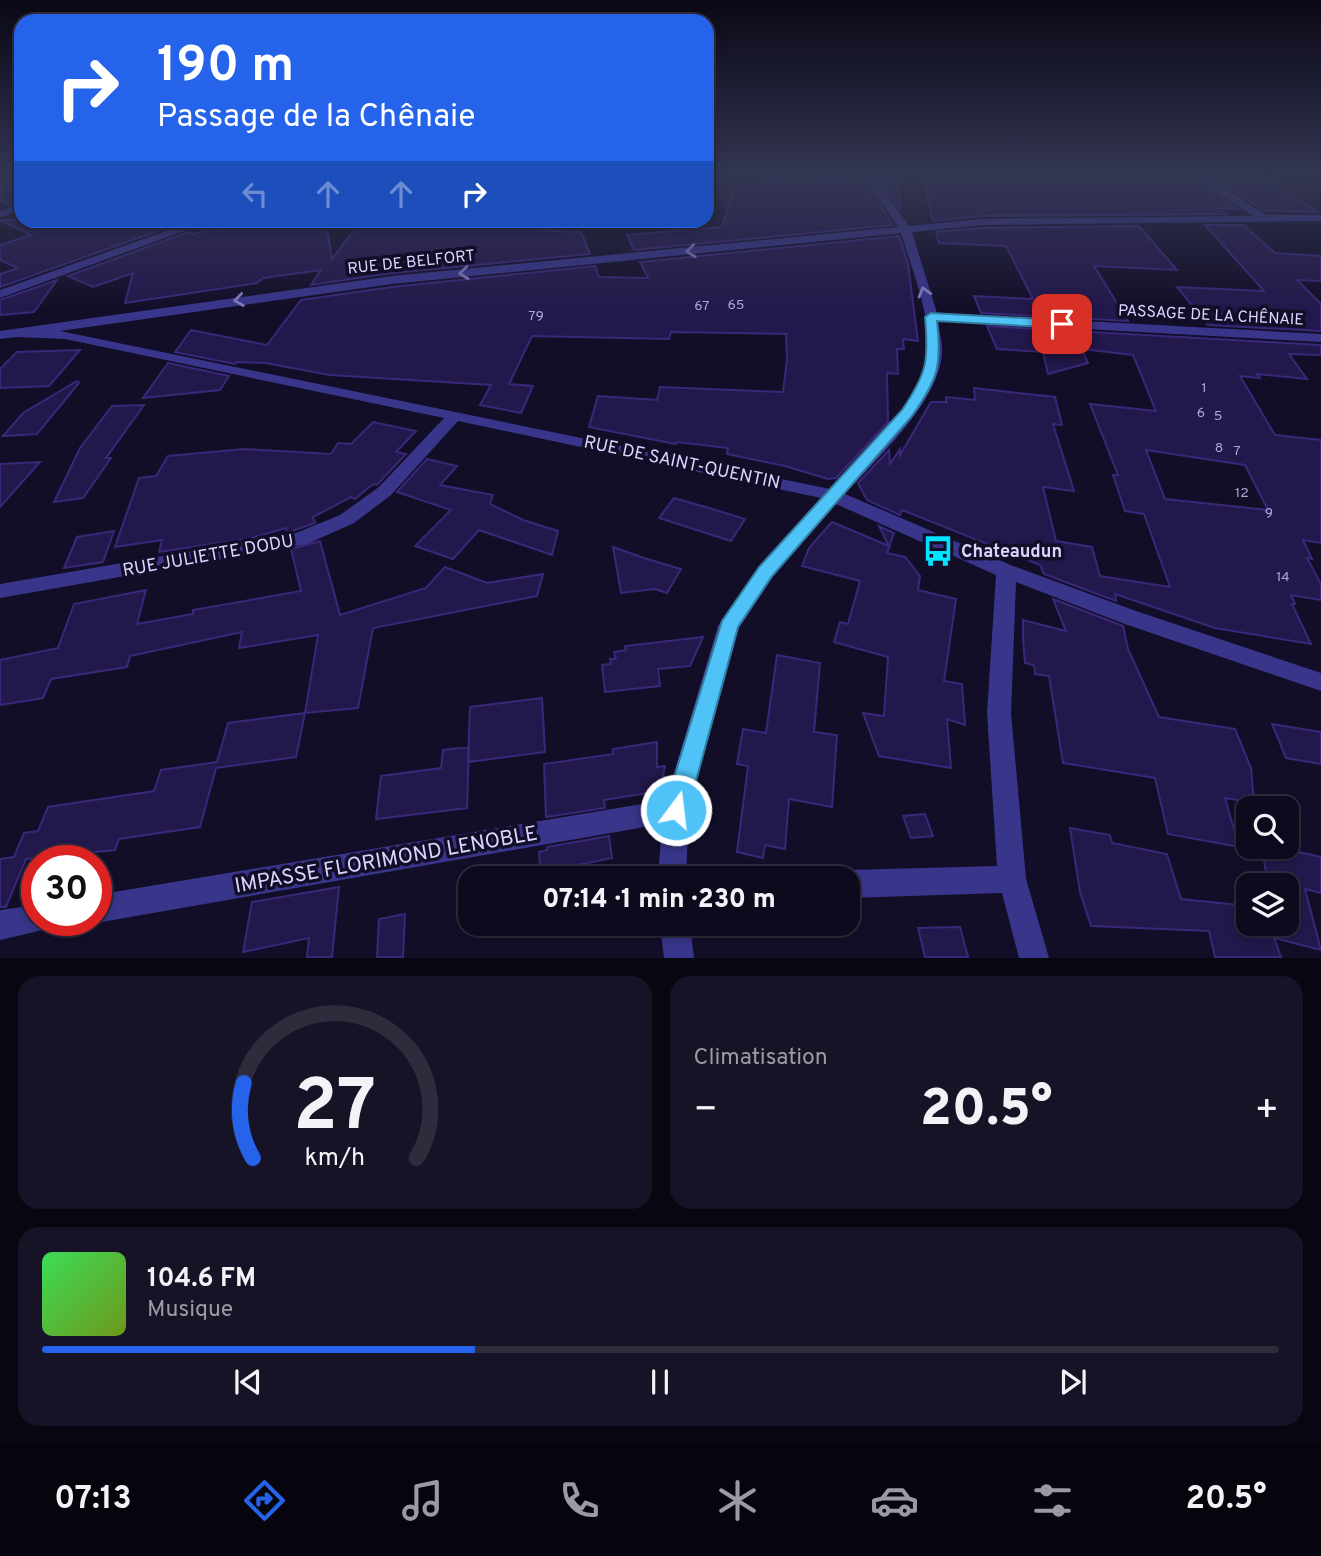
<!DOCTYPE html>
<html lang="fr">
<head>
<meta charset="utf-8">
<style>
  :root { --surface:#0e0a1e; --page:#171327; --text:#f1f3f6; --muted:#9b9aa4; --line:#2e2b3c; --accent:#2563eb }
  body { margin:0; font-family:Overpass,sans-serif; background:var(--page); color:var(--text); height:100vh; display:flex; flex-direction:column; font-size:26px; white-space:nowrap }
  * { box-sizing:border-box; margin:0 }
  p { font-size:23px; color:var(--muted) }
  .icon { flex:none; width:38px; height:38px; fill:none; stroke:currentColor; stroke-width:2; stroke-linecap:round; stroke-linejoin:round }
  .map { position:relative; height:958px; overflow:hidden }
  .panel { display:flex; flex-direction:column; gap:18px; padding:18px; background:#080610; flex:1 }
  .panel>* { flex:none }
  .hud { position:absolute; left:14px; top:14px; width:700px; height:214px; border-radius:21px; box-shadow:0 4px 10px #0003,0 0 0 2px var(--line); background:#2563eb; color:#fff; overflow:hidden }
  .controls { position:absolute; left:1236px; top:796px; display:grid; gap:14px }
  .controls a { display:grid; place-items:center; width:63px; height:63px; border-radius:14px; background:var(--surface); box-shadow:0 4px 10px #0003,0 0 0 2px var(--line); font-size:35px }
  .speed { position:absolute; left:21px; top:845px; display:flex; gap:14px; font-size:35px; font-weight:700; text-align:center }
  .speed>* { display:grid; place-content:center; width:91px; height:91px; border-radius:50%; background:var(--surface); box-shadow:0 4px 10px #0003,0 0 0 2px var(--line); line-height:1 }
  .speed .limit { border:10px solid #d22; background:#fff; color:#111 }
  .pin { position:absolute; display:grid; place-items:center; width:60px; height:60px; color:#fff; margin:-30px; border-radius:14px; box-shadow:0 4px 10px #0006 }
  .me { position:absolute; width:77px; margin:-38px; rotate:15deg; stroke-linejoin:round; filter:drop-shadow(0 0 5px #0008) }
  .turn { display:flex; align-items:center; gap:24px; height:147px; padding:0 28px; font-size:32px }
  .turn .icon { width:91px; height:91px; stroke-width:2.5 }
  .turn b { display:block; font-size:49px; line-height:60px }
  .lanes { display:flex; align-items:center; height:66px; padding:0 28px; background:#0003; justify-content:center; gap:35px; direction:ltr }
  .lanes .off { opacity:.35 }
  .big { font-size:52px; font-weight:800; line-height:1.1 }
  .panel .card { flex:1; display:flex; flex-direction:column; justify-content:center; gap:10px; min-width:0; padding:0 24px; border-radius:21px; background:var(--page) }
  .panel .dial { align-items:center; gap:0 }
  .dial svg { height:182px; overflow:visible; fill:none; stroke:var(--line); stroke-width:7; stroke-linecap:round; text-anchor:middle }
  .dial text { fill:var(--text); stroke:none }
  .song { display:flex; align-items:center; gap:21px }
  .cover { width:84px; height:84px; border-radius:10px; background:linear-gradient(135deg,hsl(130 70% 55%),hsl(80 70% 35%)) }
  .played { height:7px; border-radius:4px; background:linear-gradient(90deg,var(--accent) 35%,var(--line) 35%) }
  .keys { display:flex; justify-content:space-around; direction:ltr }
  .heat { display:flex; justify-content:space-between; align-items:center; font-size:38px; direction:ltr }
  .panel .tiles { flex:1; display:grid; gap:18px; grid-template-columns:1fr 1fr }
  .card:last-child { grid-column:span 2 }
  .trip { position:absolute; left:458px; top:866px; width:402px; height:70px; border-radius:21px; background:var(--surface); box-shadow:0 4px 10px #0003,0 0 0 2px var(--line); font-weight:800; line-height:70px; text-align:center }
  .tab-bar { display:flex; height:112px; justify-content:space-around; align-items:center; background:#06040c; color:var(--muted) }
  .tab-bar .icon { width:49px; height:49px }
  .tab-bar .current { color:var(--accent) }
  .tab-bar b { font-size:32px; color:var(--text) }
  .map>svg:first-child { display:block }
  .building { fill:#23184b; stroke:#392879; stroke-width:2; fill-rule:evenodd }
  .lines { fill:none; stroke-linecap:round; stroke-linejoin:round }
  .street { fill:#39358b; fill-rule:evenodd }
  .oneway { stroke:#817dbf }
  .route { fill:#4fc3f7; stroke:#337fa1; stroke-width:2 }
  .labels { text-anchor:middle; stroke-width:7; stroke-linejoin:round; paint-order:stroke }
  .number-label { font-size:14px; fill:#aca6d2 }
  .far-street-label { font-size:16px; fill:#dad5ff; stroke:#120e28 }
  .street-label { font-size:18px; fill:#dad5ff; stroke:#120e28 }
  .poi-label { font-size:18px; font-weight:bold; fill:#dad5ff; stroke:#120e28; text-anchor:start }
  .near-street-label { font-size:21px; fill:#dad5ff; stroke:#120e28 }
</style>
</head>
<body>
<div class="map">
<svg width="1321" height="958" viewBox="0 0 1321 958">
  <rect width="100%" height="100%" fill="#120e28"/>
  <!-- building -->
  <path class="building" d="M 922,175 L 1189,175 L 1238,209 L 1217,208 L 1226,214 L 982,216 L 933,221 Z
    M 1209,175 L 1260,175 L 1318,212 L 1263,210 Z
    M 768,177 L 864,181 L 893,225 L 634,250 L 627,235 L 722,227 L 734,189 L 767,191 Z
    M 21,179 L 21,203 L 11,205 L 0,200 L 0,185 Z
    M 880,181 L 897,181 L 901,210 Z
    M 0,220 L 157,220 L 172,226 L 0,287 L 0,274 L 18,268 L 0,260 L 0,245 L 31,235 Z
    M 249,220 L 260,220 L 287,229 L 323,225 L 327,227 L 332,259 L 359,224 L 458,224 L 460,220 L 530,220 L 531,230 L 581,232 L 590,254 L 392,273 L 311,285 L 321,270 L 263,278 L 257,283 L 125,303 L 133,273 L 93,287 L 68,276 L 188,232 L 194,234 L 210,229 L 219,231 Z
    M 1205,225 L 1243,225 L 1275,253 L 1321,256 L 1321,281 L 1297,280 L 1321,304 L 1321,331 L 1208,325 L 1177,287 L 1264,291 Z
    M 1139,226 L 1177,270 L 1094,266 L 1128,321 L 981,313 L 974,296 L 1033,299 L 1006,246 L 939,243 L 936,232 L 982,228 Z
    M 899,236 L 908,264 L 918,341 L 903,339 L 904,349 L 897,349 L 898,374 L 887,373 L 888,422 L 836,478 L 828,479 L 785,466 L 727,454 L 728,448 L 677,442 L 676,444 L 589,427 L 598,396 L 657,400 L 660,387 L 783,392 L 787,359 L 786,334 L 671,332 L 669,339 L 532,336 L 509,384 L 533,386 L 521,413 L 480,405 L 491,385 L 330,375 L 265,363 L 237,362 L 235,364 L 175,352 L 191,330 L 267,345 L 301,300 L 392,287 L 595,266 L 599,277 L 648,278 L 640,262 Z
    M 57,280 L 34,312 L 0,315 L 0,300 Z
    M 987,326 L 1321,345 L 1321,355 L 1289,354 L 1307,379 L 1257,374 L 1260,378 L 1240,376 L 1275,435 L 1321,440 L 1321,543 L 1303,540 L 1312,559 L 1307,558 L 1321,584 L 1321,600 L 1291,595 L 1295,604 L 1292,604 L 1311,644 L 1215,628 L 1115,594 L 1116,601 L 1044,574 L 1040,565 L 902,510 L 900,515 L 867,500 L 858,483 L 889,450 L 890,464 L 900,449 L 900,455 L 931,402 L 946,402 L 946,397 L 975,400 L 974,388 L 1055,397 L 1062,425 L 1053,424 L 1074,491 L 1043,487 L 1056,541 L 1092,547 L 1100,576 L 1170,587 L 1144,514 L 1125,511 L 1113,475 L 1118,475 L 1090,404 L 1156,411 L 1133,355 L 1082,349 L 1088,363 L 1048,374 L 1043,352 L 997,349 ZM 1146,450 L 1245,465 L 1268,510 L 1165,499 Z
    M 80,350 L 49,386 L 0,388 L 0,369 L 17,352 Z
    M 168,363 L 229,376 L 220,390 L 143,398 Z
    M 77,381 L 79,383 L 37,434 L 3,436 L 23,413 Z
    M 144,405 L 106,458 L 111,458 L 83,498 L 54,502 L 80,448 L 112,406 Z
    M 373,422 L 416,431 L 396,452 L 406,454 L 377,485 L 373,484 L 355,499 L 351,497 L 313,517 L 315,523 L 295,530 L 287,532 L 286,528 L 252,538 L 159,552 L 162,540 L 115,547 L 139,478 L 156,476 L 168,456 L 244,449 L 331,454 L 338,443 L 351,444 Z
    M 427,459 L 457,466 L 440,485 L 493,495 L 490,504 L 523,520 L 558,531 L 552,555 L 479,530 L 453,559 L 415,546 L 451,510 L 397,492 Z
    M 40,462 L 0,507 L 0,464 Z
    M 674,498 L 709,508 L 745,519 L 731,541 L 659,518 Z
    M 832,522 L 889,546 L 879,526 L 894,533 L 887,553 L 905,557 L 920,576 L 918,590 L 956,599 L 944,681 L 962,684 L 965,725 L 947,719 L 951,768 L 879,756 L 863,713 L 884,716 L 888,657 L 834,642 L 840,622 L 848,624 L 860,581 L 802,566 L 809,548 Z
    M 114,531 L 103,562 L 64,568 L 77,537 Z
    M 320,541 L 340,615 L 426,588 L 445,567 L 487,583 L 543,574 L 537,596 L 373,628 L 358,708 L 305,713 L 318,635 L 239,648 L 242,632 L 130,656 L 127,667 L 51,679 L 43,698 L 0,705 L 0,660 L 58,648 L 74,604 L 146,590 L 137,624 L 193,614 L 193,610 L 301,591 L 291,549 Z
    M 613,547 L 644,558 L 681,569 L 667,593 L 655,589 L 621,593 Z
    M 1053,599 L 1123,626 L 1128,649 L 1159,717 L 1235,729 L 1251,768 L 1254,803 L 1225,798 L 1239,847 L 1168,834 L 1155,778 L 1063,763 L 1049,676 L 1035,674 L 1034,665 L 1025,663 L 1023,639 L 1023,620 L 1066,631 Z
    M 703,637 L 690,666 L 658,669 L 660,686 L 605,692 L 602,665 L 611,664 L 610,659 L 616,659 L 614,652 L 626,650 L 625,646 Z
    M 777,655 L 820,663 L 814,732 L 837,735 L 832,807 L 789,799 L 785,849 L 765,845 L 763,858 L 737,852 L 748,766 L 737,764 L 743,729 L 766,733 Z
    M 542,698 L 545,752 L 468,762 L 470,707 Z
    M 305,713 L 296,757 L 216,768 L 200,827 L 119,839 L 115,850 L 26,859 L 6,907 L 0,907 L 0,859 L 14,857 L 24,833 L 38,831 L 48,807 L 154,791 L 161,770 L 217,762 L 228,723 Z
    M 1272,724 L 1321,732 L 1321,764 L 1286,758 Z
    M 657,742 L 657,767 L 665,766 L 661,784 L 653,792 L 604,800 L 605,808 L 546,817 L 544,764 L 613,754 L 613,749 Z
    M 469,747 L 467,808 L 376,819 L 381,776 L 441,768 L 443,750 Z
    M 925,814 L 933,836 L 911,838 L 903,816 Z
    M 1070,828 L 1110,835 L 1112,843 L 1167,854 L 1181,899 L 1248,906 L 1248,924 L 1286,924 L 1286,886 L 1268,886 L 1262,847 L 1277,847 L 1321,857 L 1321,893 L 1305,889 L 1321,950 L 1274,938 L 1281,957 L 1215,957 L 1209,931 L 1091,926 L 1080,892 Z
    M 609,836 L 612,858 L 563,868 L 563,876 L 541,878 L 539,852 L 547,850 L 547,847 Z
    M 339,887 L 332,957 L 307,957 L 309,938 L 243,952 L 252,902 Z
    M 405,914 L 403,957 L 377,957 L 379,919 Z
    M 960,927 L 968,957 L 925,957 L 918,928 Z"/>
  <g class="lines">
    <!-- street -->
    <path class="street" d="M 863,175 L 873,175 L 909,226 L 982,219 L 1253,216 L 1192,175 L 1204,175 L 1266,215 L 1321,215 L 1321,221 L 982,225 L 912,232 L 937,313 L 1321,334 L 1321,342 L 938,321 C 939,331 943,343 942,354 C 938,403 877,458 845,494 L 1013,566 L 1136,611 L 1321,673 L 1321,691 L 1122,623 L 1016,582 L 1011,713 L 1026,879 L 1049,958 L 1019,958 L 1002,893 L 849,898 L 849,878 L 837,878 L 839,874 L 849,870 L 997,866 L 987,713 L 996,575 L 836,504 L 773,577 L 739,628 L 689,810 L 686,878 L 658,878 L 662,824 L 96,923 L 89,920 L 96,920 L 96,895 L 666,800 L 718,626 L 759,567 L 821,498 L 458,421 L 391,495 L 354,523 L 307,544 L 0,598 L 0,584 L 296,533 L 340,515 L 379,487 L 444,418 L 65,339 L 17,337 L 0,339 L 0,331 L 392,276 L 898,227 ZM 901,233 C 911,267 933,320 927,355 C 920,405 863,452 830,489 L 60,331 L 392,284 Z
      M 21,205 L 21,211 L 0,217 L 0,211 Z
      M 197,220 L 214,220 L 0,298 L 0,290 Z
      M 37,905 L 37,920 L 51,920 L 47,929 L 0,940 L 0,910 Z
      M 660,924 L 690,924 L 694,958 L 664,958 Z"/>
  </g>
  <!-- one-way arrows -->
  <defs><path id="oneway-chevron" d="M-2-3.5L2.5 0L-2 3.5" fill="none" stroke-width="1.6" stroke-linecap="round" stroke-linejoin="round" transform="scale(1.75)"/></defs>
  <g class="oneway">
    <use href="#oneway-chevron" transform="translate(691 251) rotate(174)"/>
    <use href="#oneway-chevron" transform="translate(464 273) rotate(174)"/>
    <use href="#oneway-chevron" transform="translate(924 292) rotate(-106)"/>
    <use href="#oneway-chevron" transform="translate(239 300) rotate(172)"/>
  </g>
  <!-- sky -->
  <linearGradient id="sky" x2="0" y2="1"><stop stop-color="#0a0816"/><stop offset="0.57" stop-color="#333653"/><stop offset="1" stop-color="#333653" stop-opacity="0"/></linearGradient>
  <rect width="1321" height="309" fill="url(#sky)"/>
  <!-- route -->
  <path class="route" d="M 931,313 L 1062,320 L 1068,324 L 1062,328 L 937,321 C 942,366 938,379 912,416 L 772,576 L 738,627 L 688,810 L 684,817 L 676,821 L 667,817 L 664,810 L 722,621 L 759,567 L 902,410 C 927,373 929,361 925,317 Z"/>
  <!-- icons -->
  <defs>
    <symbol id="bus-bare" viewBox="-9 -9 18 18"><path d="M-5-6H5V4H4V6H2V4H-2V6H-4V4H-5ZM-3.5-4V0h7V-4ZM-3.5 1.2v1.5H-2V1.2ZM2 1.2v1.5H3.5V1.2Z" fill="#01e3ff" stroke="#120e28" stroke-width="2.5" paint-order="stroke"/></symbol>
  </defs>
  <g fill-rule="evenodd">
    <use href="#bus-bare" x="916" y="529" width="44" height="44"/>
  </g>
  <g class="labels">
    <!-- number labels -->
    <g class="number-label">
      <text x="736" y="309">65</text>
      <text x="702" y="310">67</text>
      <text x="536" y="320">79</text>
      <text x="1204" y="392">1</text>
      <text x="1201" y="417">6</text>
      <text x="1218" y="420">5</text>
      <text x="1219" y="452">8</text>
      <text x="1237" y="455">7</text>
      <text x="1242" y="497">12</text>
      <text x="1269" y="517">9</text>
      <text x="1283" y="581">14</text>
    </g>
    <!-- far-street labels -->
    <g class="far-street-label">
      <text transform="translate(411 261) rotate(-6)" y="6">RUE DE BELFORT</text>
      <text transform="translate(1211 314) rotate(3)" y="6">PASSAGE DE LA CHÊNAIE</text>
    </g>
    <!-- street labels -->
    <g class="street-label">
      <text transform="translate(682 462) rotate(12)" y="6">RUE DE SAINT-QUENTIN</text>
      <text transform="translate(208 555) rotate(-10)" y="6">RUE JULIETTE DODU</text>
    </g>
    <!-- poi labels -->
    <g class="poi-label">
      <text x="961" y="557">Chateaudun</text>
    </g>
    <!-- near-street labels -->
    <g class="near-street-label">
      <text transform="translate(386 859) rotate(-10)" y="7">IMPASSE FLORIMOND LENOBLE</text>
    </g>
  </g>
</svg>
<div class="controls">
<a><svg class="icon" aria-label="search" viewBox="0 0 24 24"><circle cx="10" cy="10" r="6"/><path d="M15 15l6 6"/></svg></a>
<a><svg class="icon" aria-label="layers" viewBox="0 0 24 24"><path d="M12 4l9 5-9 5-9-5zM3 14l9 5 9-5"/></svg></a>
</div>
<div class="speed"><div class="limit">30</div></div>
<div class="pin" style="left:1062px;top:324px;background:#d93025"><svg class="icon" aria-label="arrive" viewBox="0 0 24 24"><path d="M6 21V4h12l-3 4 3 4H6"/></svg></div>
<svg class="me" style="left:676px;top:810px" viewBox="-20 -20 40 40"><circle r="17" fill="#4fc3f7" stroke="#fff" stroke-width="3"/><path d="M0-11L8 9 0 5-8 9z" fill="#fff"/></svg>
<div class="trip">07:14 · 1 min · 230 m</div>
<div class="hud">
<div class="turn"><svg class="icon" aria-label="right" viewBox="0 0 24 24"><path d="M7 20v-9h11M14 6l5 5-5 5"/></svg><div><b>190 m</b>Passage de la Chênaie</div></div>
<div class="lanes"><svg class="icon off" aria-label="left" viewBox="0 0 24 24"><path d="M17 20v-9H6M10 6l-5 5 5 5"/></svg><svg class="icon off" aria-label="ahead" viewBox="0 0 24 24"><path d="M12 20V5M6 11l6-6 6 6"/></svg><svg class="icon off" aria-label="ahead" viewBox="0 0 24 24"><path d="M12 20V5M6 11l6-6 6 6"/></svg><svg class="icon" aria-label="right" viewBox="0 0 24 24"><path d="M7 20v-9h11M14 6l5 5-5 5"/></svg></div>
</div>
</div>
<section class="panel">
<div class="tiles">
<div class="card dial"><svg viewBox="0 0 100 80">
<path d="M14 69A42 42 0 1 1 86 69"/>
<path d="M14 69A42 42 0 0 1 10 36" stroke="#2563eb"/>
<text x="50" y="56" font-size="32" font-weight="700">27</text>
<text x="50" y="72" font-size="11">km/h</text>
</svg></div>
<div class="card"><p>Climatisation</p>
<div class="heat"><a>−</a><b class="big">20.5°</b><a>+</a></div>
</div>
<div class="card">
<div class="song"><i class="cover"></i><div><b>104.6 FM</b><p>Musique</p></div></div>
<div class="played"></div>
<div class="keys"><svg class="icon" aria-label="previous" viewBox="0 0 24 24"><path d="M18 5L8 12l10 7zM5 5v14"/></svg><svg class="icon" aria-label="pause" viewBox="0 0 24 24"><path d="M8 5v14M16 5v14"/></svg><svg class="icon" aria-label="next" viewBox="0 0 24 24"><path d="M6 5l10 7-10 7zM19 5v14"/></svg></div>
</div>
</div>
</section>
<nav class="tab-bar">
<b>07:13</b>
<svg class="icon current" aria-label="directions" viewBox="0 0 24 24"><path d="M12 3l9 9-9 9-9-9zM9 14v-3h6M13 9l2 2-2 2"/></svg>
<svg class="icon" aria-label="music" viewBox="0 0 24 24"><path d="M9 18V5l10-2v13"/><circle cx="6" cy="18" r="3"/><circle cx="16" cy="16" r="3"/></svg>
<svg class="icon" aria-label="phone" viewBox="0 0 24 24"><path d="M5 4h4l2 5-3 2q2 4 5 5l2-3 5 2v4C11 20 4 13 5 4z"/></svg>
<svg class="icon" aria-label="climate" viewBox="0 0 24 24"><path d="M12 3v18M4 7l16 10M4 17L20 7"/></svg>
<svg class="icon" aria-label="car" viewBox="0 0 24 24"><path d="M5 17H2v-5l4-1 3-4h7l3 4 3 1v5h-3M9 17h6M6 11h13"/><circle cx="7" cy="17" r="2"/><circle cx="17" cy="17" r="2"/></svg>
<svg class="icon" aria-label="filters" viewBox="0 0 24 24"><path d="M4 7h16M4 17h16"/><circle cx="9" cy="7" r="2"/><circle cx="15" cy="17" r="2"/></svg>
<b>20.5°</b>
</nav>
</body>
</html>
